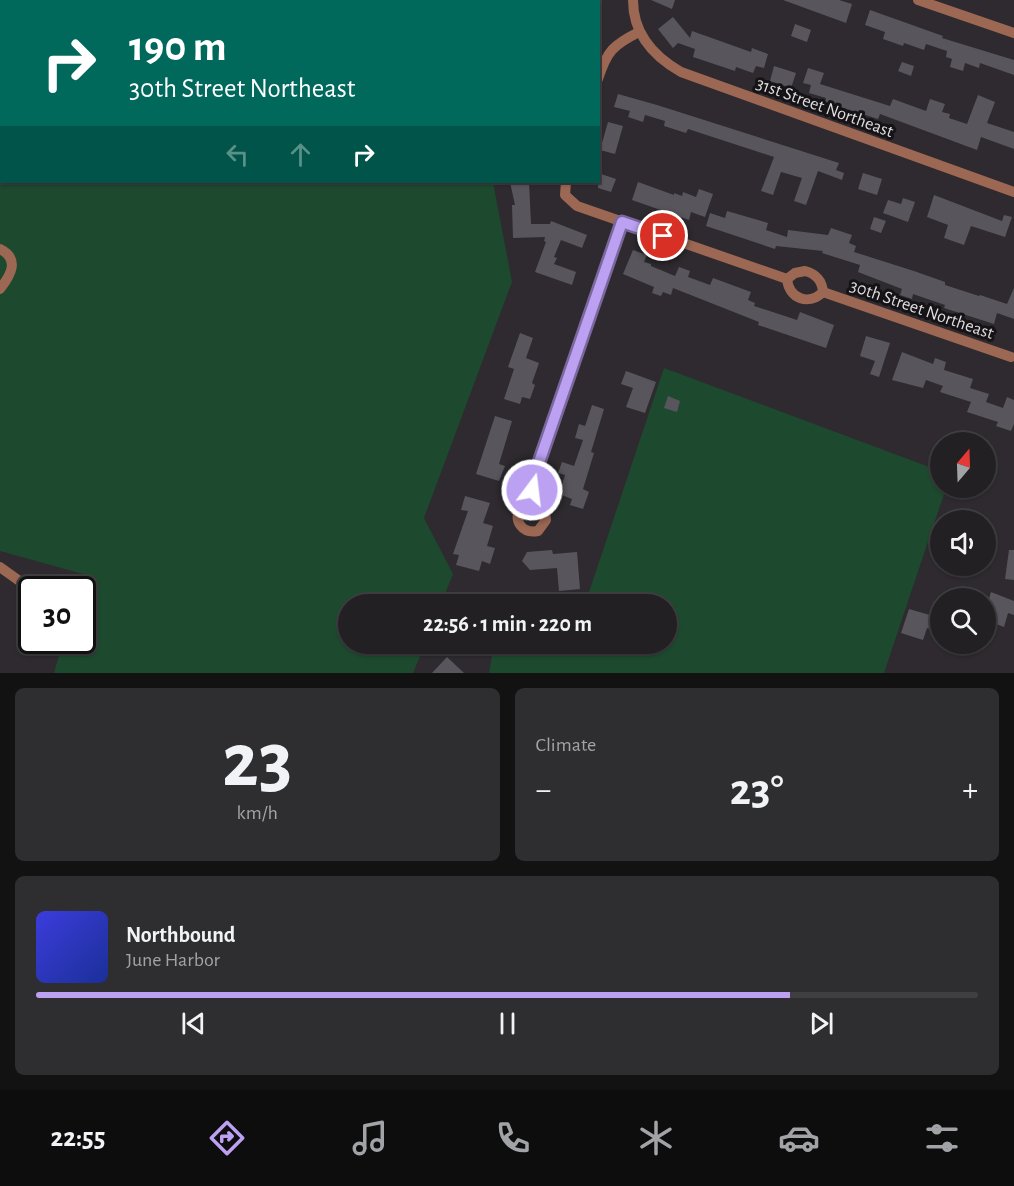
<!DOCTYPE html>
<html lang="en">
<head>
<meta charset="utf-8">
<style>
  :root { --surface:#222023; --page:#2e2d30; --text:#f1f3f6; --muted:#a2a3a6; --line:#3f3e41; --accent:#bca0f2 }
  body { margin:0; font-family:"Alegreya Sans",sans-serif; background:var(--page); color:var(--text); height:100vh; display:flex; flex-direction:column; font-size:22px; white-space:nowrap }
  * { box-sizing:border-box; margin:0 }
  p { font-size:20px; color:var(--muted) }
  .icon { flex:none; width:33px; height:33px; fill:none; stroke:currentColor; stroke-width:2; stroke-linecap:round; stroke-linejoin:round }
  .map { position:relative; height:673px; overflow:hidden }
  .side { display:flex; flex-direction:column; gap:15px; padding:15px; background:#131213; flex:1 }
  .side>* { flex:none }
  .guide { position:absolute; left:0px; top:0px; width:600px; height:183px; box-shadow:0 2px 4px #0004,0 0 0 2px var(--line); background:#00695c; color:#fff; overflow:hidden }
  .needle { width:39px; rotate:19deg }
  .controls { position:absolute; left:930px; top:432px; display:grid; gap:12px }
  .controls a { display:grid; place-items:center; width:66px; height:66px; border-radius:50%; background:var(--surface); box-shadow:0 2px 4px #0004,0 0 0 2px var(--line); font-size:30px }
  .speed { position:absolute; left:18px; top:576px; display:flex; gap:12px; font-size:30px; font-weight:700; text-align:center }
  .speed>* { display:grid; place-content:center; width:78px; height:78px; border-radius:50%; background:var(--surface); box-shadow:0 2px 4px #0004,0 0 0 2px var(--line); line-height:1 }
  .speed .limit { border:3px solid #111; border-radius:9px; background:#fff; color:#111 }
  .pin { position:absolute; display:grid; place-items:center; width:51px; height:51px; color:#fff; margin:-26px; border:3px solid #fff; border-radius:50%; box-shadow:0 2px 6px #0007 }
  .me { position:absolute; width:66px; margin:-33px; rotate:15deg; stroke-linejoin:round; filter:drop-shadow(0 0 4px #0008) }
  .turn { display:flex; align-items:center; gap:21px; height:126px; padding:0 30px; font-size:27px }
  .turn .icon { width:78px; height:78px; stroke-width:2.5 }
  .turn b { display:block; font-size:42px; line-height:51px }
  .lanes { display:flex; align-items:center; height:57px; padding:0 30px; background:#0003; justify-content:center; gap:30px; direction:ltr }
  .lanes .off { opacity:.35 }
  .big { font-size:45px; font-weight:700; line-height:1.1 }
  .side .tile { flex:1; display:flex; flex-direction:column; justify-content:center; gap:9px; min-width:0; padding:0 21px; border-radius:9px; background:var(--page) }
  .side .dial { align-items:center; gap:0 }
  .dial b { font-size:78px; line-height:1 }
  .song { display:flex; align-items:center; gap:18px }
  .cover { width:72px; height:72px; border-radius:9px; background:linear-gradient(135deg,hsl(240 70% 55%),hsl(230 70% 35%)) }
  .played { height:6px; border-radius:3px; background:linear-gradient(90deg,var(--accent) 80%,var(--line) 80%) }
  .keys { display:flex; justify-content:space-around; direction:ltr }
  .heat { display:flex; justify-content:space-between; align-items:center; font-size:33px; direction:ltr }
  .side .tiles { flex:1; display:grid; gap:15px; grid-template-columns:1fr 1fr }
  .tile:last-child { grid-column:span 2 }
  .trip { position:absolute; left:338px; top:594px; width:339px; height:60px; border-radius:30px; background:var(--surface); box-shadow:0 2px 4px #0004,0 0 0 2px var(--line); font-weight:700; line-height:60px; text-align:center }
  .menu { display:flex; height:96px; justify-content:space-around; align-items:center; background:#0e0d0e; color:var(--muted) }
  .menu .icon { width:42px; height:42px }
  .menu .active { color:var(--accent) }
  .menu b { font-size:27px; color:var(--text) }
  .map>svg:first-child { display:block }
  .green { fill:#1d492f }
  .building { fill:#58565c }
  .lines { fill:none; stroke-linecap:round; stroke-linejoin:round }
  .minor { stroke:#9c6853; stroke-width:10 }
  .route-casing { stroke:#7a689d; stroke-width:15 }
  .route { stroke:#bca0f2; stroke-width:10 }
  .labels { text-anchor:middle; stroke-width:6; stroke-linejoin:round; paint-order:stroke }
  .street-label { font-size:18px; fill:#dfdde0; stroke:#151316 }
</style>
</head>
<body>
<div class="map">
<svg width="1014" height="673" viewBox="0 0 1014 673">
  <rect width="100%" height="100%" fill="#2e2a2f"/>
  <!-- green -->
  <path class="green" d="M 0,0 L 458,0 L 459,1 L 2,2 L 2,182 L 493,182 L 512,282 L 424,518 L 453,574 L 441,604 L 348,604 L 348,644 L 425,644 L 413,673 L 54,673 L 63,641 L 82,640 L 82,590 L 78,589 L 83,574 L 0,551 Z
    M 664,368 L 940,471 L 940,488 L 946,488 L 884,673 L 489,673 L 494,644 L 666,644 L 666,604 L 585,604 Z
    M 502,598 L 551,604 L 501,604 Z"/>
  <!-- building -->
  <path class="building" d="M 651,0 L 675,0 L 672,9 Z
    M 783,0 L 839,0 L 852,4 L 846,23 Z
    M 870,10 L 943,36 L 942,38 L 1014,60 L 1014,75 L 980,63 L 979,68 L 965,63 L 963,71 L 950,67 L 952,59 L 946,57 L 947,51 L 926,44 L 924,50 L 904,43 L 903,46 L 883,39 L 885,32 L 865,25 Z
    M 673,17 L 690,38 L 692,31 L 751,52 L 752,48 L 768,54 L 764,68 L 756,66 L 753,73 L 736,67 L 735,71 L 693,57 L 695,49 L 678,43 L 673,48 L 658,29 Z
    M 795,24 L 811,30 L 807,42 L 791,36 Z
    M 902,62 L 914,66 L 911,76 L 898,71 Z
    M 774,66 L 796,73 L 791,88 L 770,81 Z
    M 808,68 L 824,73 L 820,84 L 890,106 L 893,99 L 926,111 L 930,99 L 945,104 L 942,112 L 950,114 L 949,118 L 967,124 L 978,95 L 995,102 L 987,123 L 1014,132 L 1014,149 L 981,137 L 977,150 L 880,114 L 878,119 L 825,102 L 826,98 L 809,93 L 811,85 L 803,83 Z
    M 618,94 L 657,105 L 839,163 L 836,170 L 844,173 L 842,180 L 818,171 L 806,205 L 794,201 L 802,178 L 781,172 L 773,195 L 761,191 L 774,157 L 688,129 L 686,133 L 664,126 L 665,121 L 645,115 L 643,122 L 628,117 L 630,111 L 614,107 Z
    M 608,122 L 623,126 L 615,154 L 600,150 Z
    M 598,173 L 616,179 L 611,192 L 598,188 Z
    M 863,173 L 882,179 L 877,195 L 858,189 Z
    M 510,182 L 529,182 L 531,224 L 550,224 L 551,221 L 587,235 L 582,248 L 561,240 L 554,257 L 557,258 L 554,264 L 576,272 L 572,285 L 535,272 L 546,242 L 544,241 L 545,237 L 513,238 L 512,205 L 515,205 Z
    M 638,182 L 674,195 L 674,193 L 682,196 L 683,192 L 696,197 L 699,189 L 713,194 L 705,217 L 691,212 L 689,220 L 632,200 Z
    M 934,195 L 1002,221 L 1004,215 L 1012,217 L 1005,237 L 971,226 L 964,245 L 944,238 L 948,225 L 927,217 Z
    M 903,198 L 915,202 L 908,222 L 883,213 L 888,200 L 901,204 Z
    M 727,211 L 768,223 L 766,230 L 787,237 L 788,230 L 828,235 L 831,228 L 852,235 L 849,243 L 856,246 L 854,252 L 914,271 L 945,282 L 945,285 L 979,296 L 980,295 L 1007,304 L 1014,288 L 1014,319 L 997,313 L 994,324 L 944,308 L 945,305 L 913,294 L 912,299 L 900,295 L 902,289 L 858,272 L 860,265 L 822,253 L 823,251 L 776,246 L 775,249 L 706,226 L 710,213 L 725,218 Z
    M 874,217 L 886,221 L 881,233 L 870,229 Z
    M 633,250 L 647,255 L 644,262 L 651,264 L 651,266 L 675,276 L 679,267 L 690,271 L 688,277 L 710,285 L 713,278 L 751,292 L 748,300 L 755,303 L 754,306 L 797,320 L 800,312 L 834,325 L 826,348 L 758,325 L 759,322 L 673,288 L 671,295 L 663,292 L 661,296 L 652,293 L 654,287 L 623,274 Z
    M 520,333 L 533,338 L 526,358 L 539,363 L 532,383 L 535,385 L 530,399 L 522,397 L 520,404 L 504,399 L 514,369 L 508,367 Z
    M 866,336 L 890,343 L 879,377 L 870,374 L 875,361 L 860,356 Z
    M 902,352 L 933,364 L 935,358 L 946,362 L 944,370 L 973,379 L 970,388 L 989,394 L 986,402 L 1003,408 L 1007,397 L 1014,400 L 1014,424 L 1011,431 L 996,426 L 998,422 L 967,412 L 971,402 L 940,392 L 943,386 L 926,380 L 923,388 L 892,380 Z
    M 626,371 L 656,382 L 645,413 L 626,407 L 633,388 L 621,384 Z
    M 668,396 L 680,401 L 677,412 L 664,408 Z
    M 592,405 L 604,409 L 591,452 L 594,453 L 583,489 L 589,492 L 583,509 L 570,505 L 572,499 L 559,494 L 565,475 L 558,473 L 562,462 L 574,466 L 583,440 L 575,438 L 579,424 L 585,426 Z
    M 495,416 L 512,421 L 499,464 L 505,466 L 499,481 L 476,474 Z
    M 465,496 L 490,503 L 483,523 L 493,526 L 487,546 L 495,548 L 490,564 L 482,561 L 479,571 L 456,565 L 459,555 L 453,554 L 468,511 L 461,510 Z
    M 552,550 L 553,554 L 577,552 L 580,589 L 559,591 L 557,568 L 530,570 L 522,561 L 527,552 Z
    M 1009,550 L 1014,550 L 1014,580 L 1005,579 Z
    M 991,592 L 1014,601 L 1014,615 L 1008,613 L 1004,627 L 986,620 L 986,608 Z
    M 909,609 L 940,618 L 940,632 L 927,628 L 923,640 L 901,633 Z
    M 447,657 L 464,673 L 432,673 Z"/>
  <g class="lines">
    <!-- minor -->
    <path class="minor" d="M 514,0 L 515,2
      M 633,0 C 633,34 653,56 681,72 L 1014,192
      M 918,0 L 1014,33
      M 598,79 C 607,51 613,45 639,32
      M 566,182 L 565,195 L 577,206 L 787,279
      M 0,249 C 20,259 11,275 0,289
      M 805,271 C 816,274 822,280 823,292 C 809,306 789,299 787,279 L 795,273 Z
      M 823,292 L 1011,357
      M 532,490 L 544,504 L 546,520 L 538,531 C 523,534 513,522 520,507 C 523,501 529,496 531,491 C 534,485 535,477 536,471 L 622,222
      M 0,567 L 32,590"/>
  </g>
  <g class="lines">
    <defs>
      <path id="route" d="M 532,490 L 536,471 L 622,222 L 663,236"/>
    </defs>
    <!-- route casing -->
    <use href="#route" class="route-casing"/>
    <!-- route -->
    <use href="#route" class="route"/>
  </g>
  <g class="labels">
    <!-- street labels -->
    <g class="street-label">
      <text transform="translate(825 107) rotate(20)" y="6">31st Street Northeast</text>
      <text transform="translate(922 309) rotate(19)" y="6">30th Street Northeast</text>
    </g>
  </g>
</svg>
<div class="controls">
<a><svg class="needle" viewBox="-14 -14 28 28"><path d="M0-13l5 13h-10z" fill="#e53935"/><path d="M0 13l5-13h-10z" fill="#a2a3a6"/></svg></a>
<a><svg class="icon" aria-label="sound" viewBox="0 0 24 24"><path d="M4 9h4l5-4v14l-5-4H4zM17 9q2 3 0 6"/></svg></a>
<a><svg class="icon" aria-label="search" viewBox="0 0 24 24"><circle cx="10" cy="10" r="6"/><path d="M15 15l6 6"/></svg></a>
</div>
<div class="speed"><div class="limit">30</div></div>
<div class="pin" style="left:663px;top:236px;background:#d93025"><svg class="icon" aria-label="arrive" viewBox="0 0 24 24"><path d="M6 21V4h12l-3 4 3 4H6"/></svg></div>
<svg class="me" style="left:532px;top:490px" viewBox="-20 -20 40 40"><circle r="17" fill="#bca0f2" stroke="#fff" stroke-width="3"/><path d="M0-11L8 9 0 5-8 9z" fill="#fff"/></svg>
<div class="trip">22:56 · 1 min · 220 m</div>
<div class="guide">
<div class="turn"><svg class="icon" aria-label="right" viewBox="0 0 24 24"><path d="M7 20v-9h11M14 6l5 5-5 5"/></svg><div><b>190 m</b>30th Street Northeast</div></div>
<div class="lanes"><svg class="icon off" aria-label="left" viewBox="0 0 24 24"><path d="M17 20v-9H6M10 6l-5 5 5 5"/></svg><svg class="icon off" aria-label="ahead" viewBox="0 0 24 24"><path d="M12 20V5M6 11l6-6 6 6"/></svg><svg class="icon" aria-label="right" viewBox="0 0 24 24"><path d="M7 20v-9h11M14 6l5 5-5 5"/></svg></div>
</div>
</div>
<section class="side">
<div class="tiles">
<div class="tile dial"><b>23</b><p>km/h</p></div>
<div class="tile"><p>Climate</p>
<div class="heat"><a>−</a><b class="big">23°</b><a>+</a></div>
</div>
<div class="tile">
<div class="song"><i class="cover"></i><div><b>Northbound</b><p>June Harbor</p></div></div>
<div class="played"></div>
<div class="keys"><svg class="icon" aria-label="previous" viewBox="0 0 24 24"><path d="M18 5L8 12l10 7zM5 5v14"/></svg><svg class="icon" aria-label="pause" viewBox="0 0 24 24"><path d="M8 5v14M16 5v14"/></svg><svg class="icon" aria-label="next" viewBox="0 0 24 24"><path d="M6 5l10 7-10 7zM19 5v14"/></svg></div>
</div>
</div>
</section>
<nav class="menu">
<b>22:55</b>
<svg class="icon active" aria-label="directions" viewBox="0 0 24 24"><path d="M12 3l9 9-9 9-9-9zM9 14v-3h6M13 9l2 2-2 2"/></svg>
<svg class="icon" aria-label="music" viewBox="0 0 24 24"><path d="M9 18V5l10-2v13"/><circle cx="6" cy="18" r="3"/><circle cx="16" cy="16" r="3"/></svg>
<svg class="icon" aria-label="phone" viewBox="0 0 24 24"><path d="M5 4h4l2 5-3 2q2 4 5 5l2-3 5 2v4C11 20 4 13 5 4z"/></svg>
<svg class="icon" aria-label="climate" viewBox="0 0 24 24"><path d="M12 3v18M4 7l16 10M4 17L20 7"/></svg>
<svg class="icon" aria-label="car" viewBox="0 0 24 24"><path d="M5 17H2v-5l4-1 3-4h7l3 4 3 1v5h-3M9 17h6M6 11h13"/><circle cx="7" cy="17" r="2"/><circle cx="17" cy="17" r="2"/></svg>
<svg class="icon" aria-label="filters" viewBox="0 0 24 24"><path d="M4 7h16M4 17h16"/><circle cx="9" cy="7" r="2"/><circle cx="15" cy="17" r="2"/></svg>
</nav>
</body>
</html>
